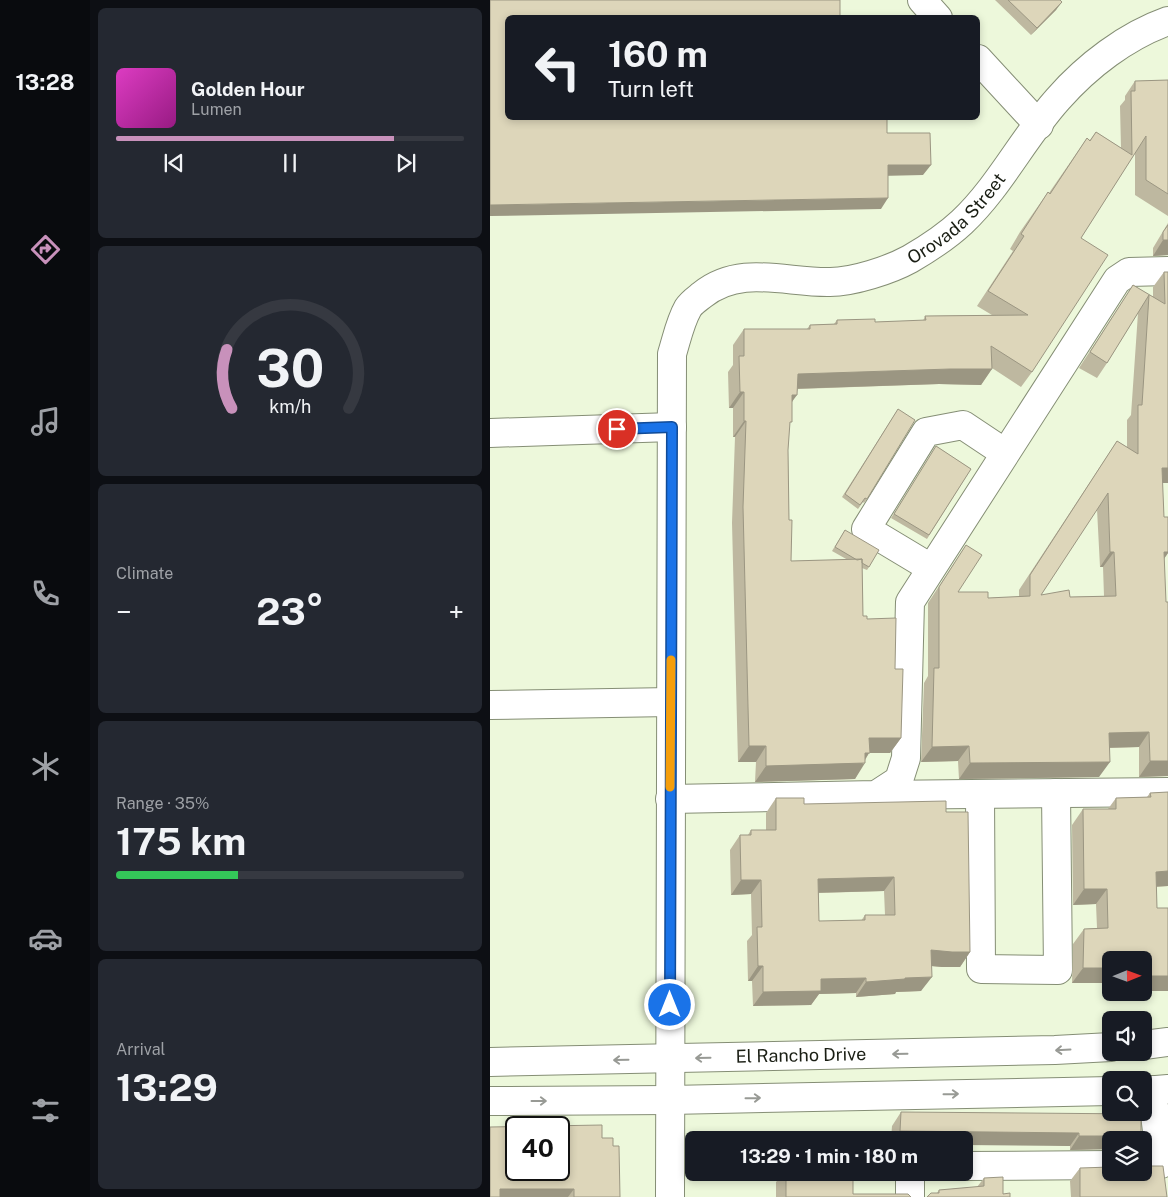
<!DOCTYPE html>
<html lang="en">
<head>
<meta charset="utf-8">
<style>
  :root { --surface:#171b24; --page:#242831; --text:#f1f3f6; --muted:#9ea1a6; --line:#363941; --accent:#c891bb }
  body { margin:0; font-family:"Public Sans",sans-serif; background:var(--page); color:var(--text); height:100vh; display:flex; flex-direction:column; font-size:19px; white-space:nowrap }
  * { box-sizing:border-box; margin:0 }
  p { font-size:16px; color:var(--muted) }
  .icon { flex:none; width:28px; height:28px; fill:none; stroke:currentColor; stroke-width:2; stroke-linecap:round; stroke-linejoin:round }
  .map { position:relative; flex:1; overflow:hidden }
  .panel { display:flex; flex-direction:column; gap:8px; padding:8px; background:#0d0f14; width:400px }
  .panel>* { flex:none }
  .guide { position:absolute; left:15px; top:15px; width:475px; height:105px; border-radius:8px; box-shadow:0 2px 8px #0003; background:#171b24; color:var(--text); overflow:hidden }
  .needle { width:32px; rotate:89deg }
  .tools { position:absolute; left:612px; top:951px; display:grid; gap:10px }
  .tools a { display:grid; place-items:center; width:50px; height:50px; border-radius:8px; background:var(--surface); box-shadow:0 2px 8px #0003; font-size:25px }
  .speed { position:absolute; left:15px; top:1116px; display:flex; gap:10px; font-size:25px; font-weight:700; text-align:center }
  .speed>* { display:grid; place-content:center; width:65px; height:65px; border-radius:50%; background:var(--surface); box-shadow:0 2px 8px #0003; line-height:1 }
  .speed .limit { border:2px solid #111; border-radius:8px; background:#fff; color:#111 }
  .pin { position:absolute; display:grid; place-items:center; width:42px; height:42px; color:#fff; margin:-21px; border:2px solid #fff; border-radius:50%; box-shadow:0 1px 5px #0007 }
  .me { position:absolute; width:55px; margin:-28px; rotate:0deg; stroke-linejoin:round; filter:drop-shadow(0 0 4px #0008) }
  .turn { display:flex; align-items:center; gap:18px; height:105px; padding:0 20px; font-size:22px }
  .turn .icon { width:65px; height:65px; stroke-width:2.5 }
  .turn b { display:block; font-size:35px; line-height:42px }
  .big { font-size:38px; font-weight:700; line-height:1.1 }
  .panel .card { flex:1; display:flex; flex-direction:column; justify-content:center; gap:8px; min-width:0; padding:0 18px; border-radius:8px; background:var(--page) }
  .panel .dial { align-items:center; gap:0 }
  .dial svg { height:130px; overflow:visible; fill:none; stroke:var(--line); stroke-width:7; stroke-linecap:round; text-anchor:middle }
  .dial text { fill:var(--text); stroke:none }
  .song { display:flex; align-items:center; gap:15px }
  .cover { width:60px; height:60px; border-radius:8px; background:linear-gradient(135deg,hsl(310 70% 55%),hsl(310 70% 35%)) }
  .played { height:5px; border-radius:2px; background:linear-gradient(90deg,var(--accent) 80%,var(--line) 80%) }
  .keys { display:flex; justify-content:space-around; direction:ltr }
  .heat { display:flex; justify-content:space-between; align-items:center; font-size:28px; direction:ltr }
  .charge { height:8px; border-radius:4px; background:linear-gradient(90deg,#34c759 35%,var(--line) 0) }
  .trip { position:absolute; left:195px; top:1131px; width:288px; height:50px; border-radius:8px; background:var(--surface); box-shadow:0 2px 8px #0003; font-weight:700; line-height:50px; text-align:center }
  main { display:flex; flex:1; min-height:0 }
  .menu { display:flex; flex-direction:column; width:90px; justify-content:space-around; align-items:center; background:#090b0e; color:var(--muted) }
  .menu .icon { width:35px; height:35px }
  .menu .active { color:var(--accent) }
  .menu b { font-size:22px; color:var(--text) }
  .map>svg:first-child { display:block }
  .lines { fill:none; stroke-linecap:round; stroke-linejoin:round }
  .minor-casing { stroke:#858e75; stroke-width:30 }
  .major-casing { stroke:#858e75; stroke-width:30 }
  .minor { stroke:#fff; stroke-width:28 }
  .major { stroke:#fff; stroke-width:28 }
  .wall { fill:#beb8a0; fill-rule:evenodd }
  .shaded-wall { fill:#9b9682 }
  .building { fill:#ddd6ba; stroke:#9b9682; fill-rule:evenodd }
  .oneway { stroke:#989a95 }
  .route-casing { stroke:#114b97; stroke-width:12 }
  .route { stroke:#1a73e8; stroke-width:9 }
  .slow { stroke:#f59e0b; stroke-width:9 }
  .labels { text-anchor:middle; stroke-width:4; stroke-linejoin:round; paint-order:stroke }
  .street-label { font-size:18px; fill:#1a1e14; stroke:#fff }
</style>
</head>
<body>
<main>
<nav class="menu">
<b>13:28</b>
<svg class="icon active" aria-label="directions" viewBox="0 0 24 24"><path d="M12 3l9 9-9 9-9-9zM9 14v-3h6M13 9l2 2-2 2"/></svg>
<svg class="icon" aria-label="music" viewBox="0 0 24 24"><path d="M9 18V5l10-2v13"/><circle cx="6" cy="18" r="3"/><circle cx="16" cy="16" r="3"/></svg>
<svg class="icon" aria-label="phone" viewBox="0 0 24 24"><path d="M5 4h4l2 5-3 2q2 4 5 5l2-3 5 2v4C11 20 4 13 5 4z"/></svg>
<svg class="icon" aria-label="climate" viewBox="0 0 24 24"><path d="M12 3v18M4 7l16 10M4 17L20 7"/></svg>
<svg class="icon" aria-label="car" viewBox="0 0 24 24"><path d="M5 17H2v-5l4-1 3-4h7l3 4 3 1v5h-3M9 17h6M6 11h13"/><circle cx="7" cy="17" r="2"/><circle cx="17" cy="17" r="2"/></svg>
<svg class="icon" aria-label="filters" viewBox="0 0 24 24"><path d="M4 7h16M4 17h16"/><circle cx="9" cy="7" r="2"/><circle cx="15" cy="17" r="2"/></svg>
</nav>
<section class="panel">
<div class="card">
<div class="song"><i class="cover"></i><div><b>Golden Hour</b><p>Lumen</p></div></div>
<div class="played"></div>
<div class="keys"><svg class="icon" aria-label="previous" viewBox="0 0 24 24"><path d="M18 5L8 12l10 7zM5 5v14"/></svg><svg class="icon" aria-label="pause" viewBox="0 0 24 24"><path d="M8 5v14M16 5v14"/></svg><svg class="icon" aria-label="next" viewBox="0 0 24 24"><path d="M6 5l10 7-10 7zM19 5v14"/></svg></div>
</div>
<div class="card dial"><svg viewBox="0 0 100 80">
<path d="M14 69A42 42 0 1 1 86 69"/>
<path d="M14 69A42 42 0 0 1 11 33" stroke="#c891bb"/>
<text x="50" y="56" font-size="32" font-weight="700">30</text>
<text x="50" y="72" font-size="11">km/h</text>
</svg></div>
<div class="card"><p>Climate</p>
<div class="heat"><a>−</a><b class="big">23°</b><a>+</a></div>
</div>
<div class="card"><p>Range · 35%</p><b class="big">175 km</b><div class="charge"></div></div>
<div class="card"><p>Arrival</p><b class="big">13:29</b></div>
</section>
<div class="map">
<svg width="678" height="1197" viewBox="0 0 678 1197">
  <rect width="100%" height="100%" fill="#edf8db"/>
  <g class="lines">
    <defs>
      <g id="minor">
        <path d="M 432,0 L 448,18"/>
        <path d="M 488,59 L 549,125"/>
        <path d="M 0,433 L 182,427"/>
        <path d="M 441,568 L 376,529 L 436,432 L 473,425 L 515,453"/>
        <path d="M 0,705 L 181,702"/>
        <path d="M 490,794 L 491,969 L 568,970 L 566,793"/>
        <path d="M 386,795 L 678,792"/>
        <path d="M 180,799 L 386,795 L 409,780 L 416,758 L 420,602 L 627,280 L 639,272 L 678,271"/>
        <path d="M 654,1164 L 671,1164 L 662,1090"/>
        <path d="M 474,1166 L 621,1165"/>
        <path d="M 420,1172 L 420,1197"/>
        <path id="s1" d="M 180,1197 L 182,354 C 187,338 190,322 198,308 C 201,303 207,299 212,295 C 250,264 296,283 340,282 C 363,282 400,270 420,259 C 439,248 456,237 472,222 C 510,186 533,138 568,99 C 597,66 636,36 678,21"/>
      </g>
      <g id="major">
        <path d="M 654,1045 L 678,1042"/>
        <path id="s2" d="M 0,1062 L 565,1050 L 621,1047"/>
        <path d="M 654,1091 L 678,1089"/>
        <path d="M 0,1101 L 180,1100 L 621,1091"/>
      </g>
    </defs>
    <!-- minor casing -->
    <use href="#minor" class="minor-casing"/>
    <!-- major casing -->
    <use href="#major" class="major-casing"/>
    <!-- minor -->
    <use href="#minor" class="minor"/>
    <!-- major -->
    <use href="#major" class="major"/>
  </g>
  <!-- wall -->
  <path class="wall" d="M 505,0 L 570,0 L 566,10 L 541,35 Z
    M 678,80 L 678,216 L 645,195 L 645,153 L 591,238 L 542,372 L 531,387 L 502,368 L 491,385 L 449,384 L 308,389 L 302,402 L 299,426 L 298,450 L 299,520 L 301,561 L 358,560 L 342,551 L 355,530 L 379,567 L 377,570 L 372,568 L 373,616 L 377,619 L 405,669 L 411,738 L 400,753 L 379,753 L 365,779 L 265,782 L 266,762 L 248,762 L 242,523 L 245,437 L 243,437 L 243,408 L 239,408 L 238,372 L 243,365 L 243,345 L 254,329 L 317,329 L 320,325 L 344,324 L 347,320 L 385,322 L 433,321 L 435,316 L 502,315 L 487,306 L 523,251 L 520,249 L 530,232 L 558,192 L 559,193 L 597,138 L 600,140 L 606,132 L 631,148 L 630,106 L 635,100 L 635,96 L 645,81 Z
    M 678,223 L 678,255 L 663,256 L 663,248 Z
    M 674,272 L 678,272 L 678,483 L 672,483 L 674,517 L 678,517 L 678,553 L 674,559 L 678,776 L 649,777 L 649,747 L 619,748 L 609,777 L 469,779 L 468,761 L 431,762 L 434,683 L 438,676 L 438,603 L 476,545 L 468,592 L 498,598 L 529,597 L 529,590 L 627,441 L 637,447 L 637,420 L 641,415 L 648,313 L 617,363 L 607,378 L 589,368 L 643,285 L 663,297 L 663,287 ZM 607,509 L 610,567 L 613,567 L 614,596 L 580,597 L 551,595 Z
    M 408,409 L 377,499 L 374,503 L 373,502 L 368,509 L 352,497 Z
    M 446,446 L 481,469 L 437,539 L 401,518 Z
    M 678,792 L 678,886 L 666,887 L 667,908 L 678,908 L 678,991 L 654,991 L 654,960 L 621,960 L 621,983 L 582,983 L 583,944 L 594,929 L 607,928 L 606,904 L 583,905 L 582,825 L 593,809 L 618,809 L 626,798 L 657,797 L 660,793 Z
    M 286,798 L 314,804 L 456,812 L 480,952 L 470,967 L 452,967 L 441,966 L 431,991 L 406,992 L 405,994 L 366,997 L 366,993 L 329,994 L 321,1005 L 263,1006 L 262,981 L 258,981 L 257,941 L 262,935 L 261,894 L 241,895 L 240,850 L 250,835 L 258,835 L 261,830 L 276,830 L 276,813 ZM 394,891 L 395,915 L 375,915 L 371,921 L 329,921 L 329,893 Z
    M 411,1112 L 651,1140 L 621,1140 L 621,1149 L 580,1150 L 580,1146 L 474,1140 L 401,1140 L 402,1126 Z
    M 112,1138 L 123,1146 L 130,1197 L 0,1197 Z
    M 590,1168 L 677,1197 L 581,1197 L 580,1181 Z
    M 291,1172 L 296,1172 L 363,1194 L 421,1197 L 286,1197 L 286,1182 L 288,1180 L 288,1177 Z
    M 494,1178 L 513,1194 L 447,1193 L 449,1190 L 487,1187 Z"/>
  <!-- shaded-wall -->
  <path class="shaded-wall" d="M 572,2 L 566,10 L 541,35 L 547,28 Z
    M 398,165 L 441,165 L 433,175 L 390,176 Z
    M 398,198 L 391,209 L 0,216 L 0,205 Z
    M 673,240 L 678,240 L 678,255 L 663,256 Z
    M 460,369 L 502,369 L 491,385 L 449,384 L 298,389 L 308,374 Z
    M 250,392 L 254,392 L 243,408 L 239,408 Z
    M 302,395 L 307,395 L 296,410 Z
    M 254,421 L 256,421 L 245,437 L 243,437 Z
    M 672,468 L 678,468 L 678,483 L 661,483 Z
    M 620,552 L 624,552 L 613,567 L 610,567 Z
    M 674,552 L 678,552 L 678,553 L 668,567 Z
    M 659,732 L 649,747 L 608,748 L 619,733 Z
    M 379,738 L 411,738 L 400,753 L 379,753 L 372,764 L 375,763 L 365,779 L 265,782 L 276,766 Z
    M 259,746 L 276,746 L 266,762 L 248,762 Z
    M 479,746 L 468,761 L 431,762 L 442,747 Z
    M 660,761 L 678,761 L 678,776 L 649,777 Z
    M 620,762 L 609,777 L 469,779 L 480,763 Z
    M 678,871 L 678,886 L 655,887 L 666,872 Z
    M 404,877 L 394,891 L 318,893 L 328,879 Z
    M 251,880 L 271,880 L 261,894 L 241,895 Z
    M 594,889 L 617,889 L 606,904 L 583,905 Z
    M 441,950 L 480,952 L 470,967 L 452,967 L 431,965 Z
    M 268,966 L 273,966 L 262,981 L 258,981 Z
    M 593,968 L 621,968 L 621,983 L 582,983 Z
    M 654,972 L 658,972 L 654,977 Z
    M 658,976 L 678,976 L 678,991 L 654,991 L 654,982 Z
    M 442,977 L 431,991 L 406,992 L 405,994 L 366,997 L 376,982 L 415,978 Z
    M 376,978 L 366,993 L 329,994 L 321,1005 L 263,1006 L 273,992 L 331,979 Z
    M 410,1131 L 589,1133 L 580,1146 L 474,1145 L 474,1140 L 404,1140 Z
    M 589,1136 L 630,1136 L 638,1138 L 637,1140 L 621,1140 L 621,1149 L 580,1150 Z
    M 10,1189 L 84,1189 L 78,1197 L 4,1197 Z"/>
  <!-- building -->
  <path class="building" d="M 0,0 L 350,0 L 350,18 L 18,18 L 18,118 L 397,118 L 397,133 L 440,133 L 441,165 L 398,165 L 398,198 L 0,205 Z
    M 518,0 L 570,0 L 572,2 L 547,28 Z
    M 678,80 L 678,194 L 656,180 L 656,136 L 591,238 L 618,255 L 542,372 L 501,346 L 502,369 L 460,369 L 308,374 L 307,395 L 302,395 L 302,422 L 300,422 L 298,450 L 299,520 L 302,520 L 301,561 L 372,559 L 373,616 L 377,616 L 377,619 L 406,618 L 405,669 L 413,669 L 411,738 L 379,738 L 380,753 L 375,753 L 375,763 L 276,766 L 276,746 L 259,746 L 253,507 L 256,421 L 254,421 L 254,392 L 250,392 L 249,356 L 254,356 L 254,329 L 320,329 L 320,325 L 347,324 L 347,320 L 385,319 L 385,322 L 436,320 L 435,316 L 538,315 L 498,291 L 534,236 L 531,234 L 558,192 L 560,194 L 597,138 L 600,141 L 606,132 L 642,155 L 641,91 L 645,91 L 645,81 Z
    M 678,225 L 678,240 L 673,240 L 673,232 Z
    M 674,272 L 678,272 L 678,468 L 672,468 L 674,517 L 678,517 L 678,552 L 674,552 L 676,602 L 678,602 L 678,761 L 660,761 L 659,732 L 619,733 L 620,762 L 480,763 L 479,746 L 442,747 L 444,668 L 449,668 L 449,587 L 476,545 L 492,555 L 468,592 L 498,592 L 498,598 L 540,596 L 540,575 L 627,441 L 648,454 L 648,405 L 652,405 L 659,295 L 617,363 L 600,352 L 643,285 L 675,304 ZM 618,493 L 620,552 L 624,552 L 626,596 L 580,597 L 579,590 L 551,595 Z
    M 408,409 L 425,420 L 377,499 L 375,498 L 370,505 L 355,494 Z
    M 446,446 L 481,469 L 439,535 L 404,514 Z
    M 355,530 L 389,550 L 379,567 L 372,563 L 372,559 L 367,560 L 345,547 Z
    M 678,792 L 678,871 L 666,872 L 667,908 L 678,908 L 678,976 L 658,976 L 658,972 L 654,972 L 654,960 L 621,960 L 621,968 L 593,968 L 594,929 L 618,928 L 617,889 L 594,889 L 593,809 L 626,809 L 626,798 L 661,797 L 660,793 Z
    M 286,798 L 314,798 L 314,804 L 456,801 L 456,812 L 478,812 L 480,952 L 462,952 L 441,950 L 442,977 L 415,978 L 415,979 L 376,982 L 376,978 L 331,979 L 331,991 L 273,992 L 273,966 L 268,966 L 267,927 L 272,927 L 271,880 L 251,880 L 250,835 L 261,835 L 261,830 L 286,830 ZM 404,877 L 405,915 L 375,915 L 375,920 L 329,921 L 328,879 Z
    M 411,1112 L 651,1114 L 651,1140 L 640,1140 L 638,1138 L 630,1136 L 589,1136 L 589,1133 L 410,1131 Z
    M 112,1125 L 112,1138 L 123,1138 L 123,1146 L 129,1146 L 130,1197 L 84,1197 L 84,1189 L 10,1189 L 10,1197 L 0,1197 L 0,1127 ZM 26,1128 L 69,1128 L 69,1170 L 26,1170 Z
    M 654,1166 L 673,1166 L 677,1197 L 590,1197 L 590,1168 L 621,1167 L 621,1172 L 654,1172 Z
    M 296,1172 L 363,1172 L 363,1194 L 418,1194 L 421,1197 L 296,1197 Z
    M 513,1177 L 513,1194 L 520,1193 L 520,1197 L 437,1197 L 441,1193 L 449,1193 L 449,1190 L 494,1186 L 494,1178 Z"/>
  <!-- one-way arrows -->
  <defs><path id="oneway-shaft" d="M-6 0H5M1.5-3L5.5 0L1.5 3" fill="none" stroke-width="1.6" stroke-linecap="round" stroke-linejoin="round" transform="scale(1.25)"/></defs>
  <g class="oneway">
    <use href="#oneway-shaft" transform="translate(573 1050) rotate(177)"/>
    <use href="#oneway-shaft" transform="translate(410 1054) rotate(179)"/>
    <use href="#oneway-shaft" transform="translate(213 1058) rotate(179)"/>
    <use href="#oneway-shaft" transform="translate(131 1060) rotate(179)"/>
    <use href="#oneway-shaft" transform="translate(461 1094) rotate(-1)"/>
    <use href="#oneway-shaft" transform="translate(263 1098) rotate(-1)"/>
    <use href="#oneway-shaft" transform="translate(49 1101)"/>
  </g>
  <g class="lines">
    <defs>
      <path id="route" d="M 127,429 L 182,427 L 180,1005"/>
    </defs>
    <!-- route casing -->
    <use href="#route" class="route-casing"/>
    <!-- route -->
    <use href="#route" class="route"/>
    <!-- slow -->
    <path class="slow" d="M 180,787 L 181,660"/>
  </g>
  <g class="labels">
    <!-- street labels -->
    <g class="street-label">
      <text dy="6" stroke="none"><textPath href="#s1" startOffset="1189">Orovada Street</textPath></text>
      <text dy="6" stroke="none"><textPath href="#s2" startOffset="311">El Rancho Drive</textPath></text>
    </g>
  </g>
</svg>
<div class="tools">
<a><svg class="needle" viewBox="-14 -14 28 28"><path d="M0-13l5 13h-10z" fill="#e53935"/><path d="M0 13l5-13h-10z" fill="#9ea1a6"/></svg></a>
<a><svg class="icon" aria-label="sound" viewBox="0 0 24 24"><path d="M4 9h4l5-4v14l-5-4H4zM17 9q2 3 0 6"/></svg></a>
<a><svg class="icon" aria-label="search" viewBox="0 0 24 24"><circle cx="10" cy="10" r="6"/><path d="M15 15l6 6"/></svg></a>
<a><svg class="icon" aria-label="layers" viewBox="0 0 24 24"><path d="M12 4l9 5-9 5-9-5zM3 14l9 5 9-5"/></svg></a>
</div>
<div class="speed"><div class="limit">40</div></div>
<div class="pin" style="left:127px;top:429px;background:#d93025"><svg class="icon" aria-label="arrive" viewBox="0 0 24 24"><path d="M6 21V4h12l-3 4 3 4H6"/></svg></div>
<svg class="me" style="left:180px;top:1005px" viewBox="-20 -20 40 40"><circle r="17" fill="#1a73e8" stroke="#fff" stroke-width="3"/><path d="M0-11L8 9 0 5-8 9z" fill="#fff"/></svg>
<div class="trip">13:29 · 1 min · 180 m</div>
<div class="guide">
<div class="turn"><svg class="icon" aria-label="left" viewBox="0 0 24 24"><path d="M17 20v-9H6M10 6l-5 5 5 5"/></svg><div><b>160 m</b>Turn left</div></div>
</div>
</div>
</main>
</body>
</html>
